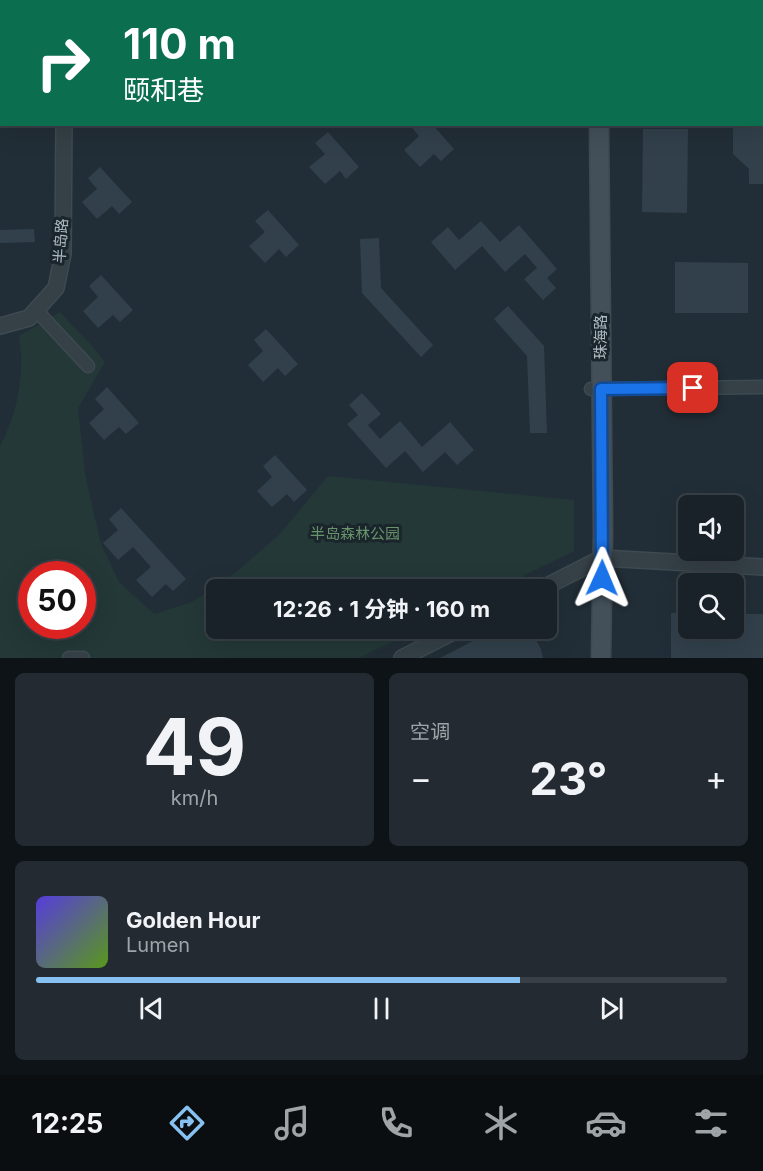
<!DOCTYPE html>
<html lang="zh">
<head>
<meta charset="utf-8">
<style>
  :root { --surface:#1a2229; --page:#232a31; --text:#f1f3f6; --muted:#9fa4a8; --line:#383f46; --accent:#87c1f2 }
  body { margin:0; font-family:Inter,"Noto Sans SC",sans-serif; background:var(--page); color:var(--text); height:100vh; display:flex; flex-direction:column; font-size:22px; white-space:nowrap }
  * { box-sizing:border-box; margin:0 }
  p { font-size:20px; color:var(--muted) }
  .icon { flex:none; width:33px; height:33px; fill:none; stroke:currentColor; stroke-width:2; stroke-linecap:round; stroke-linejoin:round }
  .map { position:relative; height:658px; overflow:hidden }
  .drawer { display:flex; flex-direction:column; gap:15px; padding:15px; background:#0e1317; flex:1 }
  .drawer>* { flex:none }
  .banner { position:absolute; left:0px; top:0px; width:764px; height:126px; box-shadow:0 6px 24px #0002,0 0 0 2px var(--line); background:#0b6e4f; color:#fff; overflow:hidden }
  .fabs { position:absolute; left:678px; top:495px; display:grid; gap:12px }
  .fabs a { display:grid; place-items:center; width:66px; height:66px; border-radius:9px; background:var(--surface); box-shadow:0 6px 24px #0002,0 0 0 2px var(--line); font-size:30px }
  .speed { position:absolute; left:18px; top:561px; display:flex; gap:12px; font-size:30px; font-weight:700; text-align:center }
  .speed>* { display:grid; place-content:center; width:78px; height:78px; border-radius:50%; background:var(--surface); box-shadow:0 6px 24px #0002,0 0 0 2px var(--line); line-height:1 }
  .speed .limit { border:9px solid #d22; background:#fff; color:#111 }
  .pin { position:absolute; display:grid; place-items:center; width:51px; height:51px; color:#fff; margin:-26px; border-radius:12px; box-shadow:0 3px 9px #0006 }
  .me { position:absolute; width:66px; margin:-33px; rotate:1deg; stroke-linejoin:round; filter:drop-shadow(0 0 4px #0008) }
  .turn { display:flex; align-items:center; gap:21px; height:126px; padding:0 24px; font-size:27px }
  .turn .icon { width:78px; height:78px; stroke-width:2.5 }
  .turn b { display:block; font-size:42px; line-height:51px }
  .big { font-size:45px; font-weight:700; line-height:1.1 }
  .drawer .widget { flex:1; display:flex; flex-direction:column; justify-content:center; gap:9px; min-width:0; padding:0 21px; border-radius:9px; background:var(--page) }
  .drawer .dial { align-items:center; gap:0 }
  .dial b { font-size:78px; line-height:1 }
  .song { display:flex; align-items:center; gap:18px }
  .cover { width:72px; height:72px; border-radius:9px; background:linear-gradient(135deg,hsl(250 70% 55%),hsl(90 70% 35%)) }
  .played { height:6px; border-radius:3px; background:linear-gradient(90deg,var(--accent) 70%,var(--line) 70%) }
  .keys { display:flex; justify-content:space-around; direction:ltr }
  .heat { display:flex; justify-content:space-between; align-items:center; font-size:33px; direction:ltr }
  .drawer .tiles { flex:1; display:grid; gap:15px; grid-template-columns:1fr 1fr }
  .widget:last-child { grid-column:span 2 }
  .trip { position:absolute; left:206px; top:579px; width:351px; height:60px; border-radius:9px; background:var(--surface); box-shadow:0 6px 24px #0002,0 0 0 2px var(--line); font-weight:700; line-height:60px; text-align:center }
  .menu { display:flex; height:96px; justify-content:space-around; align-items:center; background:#0a0e10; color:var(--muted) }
  .menu .icon { width:42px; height:42px }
  .menu .active { color:var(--accent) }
  .menu b { font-size:27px; color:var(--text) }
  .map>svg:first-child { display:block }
  .green { fill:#233837; fill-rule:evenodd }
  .building { fill:#31404b }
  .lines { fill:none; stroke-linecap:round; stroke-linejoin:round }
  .minor-casing { stroke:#3e4951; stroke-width:15 }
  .tertiary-casing { stroke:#3e4951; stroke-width:18 }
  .secondary-casing { stroke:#3e4951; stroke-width:21 }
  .minor { stroke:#354047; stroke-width:12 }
  .tertiary { stroke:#354047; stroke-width:15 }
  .secondary { stroke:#43505a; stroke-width:18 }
  .route-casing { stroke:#114b97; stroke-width:15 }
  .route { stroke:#1a73e8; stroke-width:10 }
  .labels { text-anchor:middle; stroke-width:6; stroke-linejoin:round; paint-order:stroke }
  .street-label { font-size:15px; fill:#afbbc4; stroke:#1a252c }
  .park-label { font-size:15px; fill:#68936b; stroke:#1a252c }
</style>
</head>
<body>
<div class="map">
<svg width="763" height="658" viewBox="0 0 763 658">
  <rect width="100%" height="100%" fill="#222e37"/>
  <!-- green -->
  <path class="green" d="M 60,312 L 92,346 L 105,362 L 78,408 L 85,474 L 101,544 L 119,582 L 154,614 L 192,602 L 236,572 L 280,534 L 328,476 L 574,500 L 574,551 L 497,589 L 216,590 L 216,628 L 418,629 L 359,658 L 0,658 L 0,446 C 13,422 21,392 21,364 C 22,355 20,345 19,336 ZM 32,574 L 82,574 L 82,626 L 32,626 Z"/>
  <!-- building -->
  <path class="building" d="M 409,124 L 432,124 L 454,149 L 441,161 L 434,154 L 420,167 L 404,150 L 419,136 Z
    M 733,127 L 763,127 L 763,184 L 749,184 L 749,169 L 733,154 Z
    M 643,129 L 688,129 L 687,213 L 642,212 Z
    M 328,132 L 359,167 L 346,179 L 340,171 L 325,184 L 309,167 L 325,154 L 315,143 Z
    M 100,167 L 132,202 L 119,214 L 112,206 L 97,219 L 82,202 L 97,189 L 88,178 Z
    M 268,210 L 299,245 L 286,257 L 279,249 L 265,263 L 249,246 L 265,232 L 255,221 Z
    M 481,221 L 500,242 L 519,225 L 557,269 L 547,278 L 556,288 L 543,300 L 524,279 L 537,268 L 525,254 L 505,272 L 482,246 L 455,270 L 431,242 L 448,227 L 459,240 Z
    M 34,229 L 35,242 L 0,243 L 0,230 Z
    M 379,238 L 381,288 L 433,345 L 421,357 L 362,293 L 360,239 Z
    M 675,262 L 748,263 L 748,313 L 675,313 Z
    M 101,275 L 133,310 L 120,322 L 113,315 L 98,328 L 83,311 L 98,297 L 89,286 Z
    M 508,306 L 544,346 L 547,433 L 530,433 L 527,356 L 494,319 Z
    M 266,329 L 298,364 L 285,376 L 278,368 L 263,382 L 248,365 L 263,351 L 254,340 Z
    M 107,387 L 139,423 L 126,434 L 119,427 L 104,440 L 89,423 L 104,409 L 95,399 Z
    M 362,393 L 381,414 L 368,425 L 380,439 L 400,421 L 422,447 L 450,422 L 474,450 L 457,465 L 445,452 L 423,472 L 405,451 L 386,468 L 347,424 L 358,415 L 349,405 Z
    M 275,455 L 307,490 L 294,502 L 287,494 L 272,507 L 257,491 L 272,477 L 263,466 Z
    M 121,508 L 186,579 L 173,591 L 166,584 L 152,597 L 136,580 L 151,567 L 133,547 L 118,560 L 103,543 L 118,530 L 109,519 Z
    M 671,613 L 688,613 L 688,628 L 734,628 L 734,614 L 763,614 L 763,658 L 671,658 Z
    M 498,628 L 527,628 L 535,638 L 541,649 L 543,658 L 440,658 Z"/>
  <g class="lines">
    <defs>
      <path id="minor" d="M 36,310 L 88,366
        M 591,389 L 763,387
        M 69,658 L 83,658"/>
      <path id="tertiary" d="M 65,2 L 65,0
        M 0,326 L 29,318 L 56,288 L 63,254 L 64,124
        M 539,590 L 602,558 L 763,567
        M 402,658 L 461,628"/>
      <path id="secondary" d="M 597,0 L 597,2
        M 599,124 L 603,532 L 601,658"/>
    </defs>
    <!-- minor casing -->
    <use href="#minor" class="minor-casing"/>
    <!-- tertiary casing -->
    <use href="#tertiary" class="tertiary-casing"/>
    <!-- secondary casing -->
    <use href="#secondary" class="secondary-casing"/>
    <!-- minor -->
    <use href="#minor" class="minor"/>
    <!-- tertiary -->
    <use href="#tertiary" class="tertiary"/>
    <!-- secondary -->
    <use href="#secondary" class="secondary"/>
  </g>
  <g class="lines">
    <defs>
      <path id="route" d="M 602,578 L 601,389 L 693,388"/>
    </defs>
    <!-- route casing -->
    <use href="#route" class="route-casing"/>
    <!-- route -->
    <use href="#route" class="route"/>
  </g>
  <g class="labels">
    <!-- street labels -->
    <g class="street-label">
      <text transform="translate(61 241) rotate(-86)" y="5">半岛路</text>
      <text transform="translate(601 337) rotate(-90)" y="5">珠海路</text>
    </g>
    <!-- park labels -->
    <g class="park-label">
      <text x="355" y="539">半岛森林公园</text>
    </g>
  </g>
</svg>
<div class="fabs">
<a><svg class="icon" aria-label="sound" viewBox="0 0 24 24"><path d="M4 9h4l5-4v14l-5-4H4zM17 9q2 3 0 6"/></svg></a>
<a><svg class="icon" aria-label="search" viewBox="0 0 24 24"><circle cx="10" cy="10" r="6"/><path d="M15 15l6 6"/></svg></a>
</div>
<div class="speed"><div class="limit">50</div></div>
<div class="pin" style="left:693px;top:388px;background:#d93025"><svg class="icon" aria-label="arrive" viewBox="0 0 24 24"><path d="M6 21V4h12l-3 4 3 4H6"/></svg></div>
<svg class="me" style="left:602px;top:578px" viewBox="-20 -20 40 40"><path d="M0-17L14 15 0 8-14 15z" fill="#1a73e8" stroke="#fff" stroke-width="4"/></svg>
<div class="trip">12:26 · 1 分钟 · 160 m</div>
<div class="banner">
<div class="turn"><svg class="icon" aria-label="right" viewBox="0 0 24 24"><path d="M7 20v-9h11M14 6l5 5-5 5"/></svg><div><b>110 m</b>颐和巷</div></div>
</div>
</div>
<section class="drawer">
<div class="tiles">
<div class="widget dial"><b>49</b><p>km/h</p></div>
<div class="widget"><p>空调</p>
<div class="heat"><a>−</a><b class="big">23°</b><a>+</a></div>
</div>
<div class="widget">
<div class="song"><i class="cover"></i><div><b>Golden Hour</b><p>Lumen</p></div></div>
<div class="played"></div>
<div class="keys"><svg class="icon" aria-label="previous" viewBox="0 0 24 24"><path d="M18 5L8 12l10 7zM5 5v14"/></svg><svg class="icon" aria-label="pause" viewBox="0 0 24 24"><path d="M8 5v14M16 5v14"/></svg><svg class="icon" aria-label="next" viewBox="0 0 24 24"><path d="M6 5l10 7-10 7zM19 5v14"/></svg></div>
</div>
</div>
</section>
<nav class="menu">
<b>12:25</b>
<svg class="icon active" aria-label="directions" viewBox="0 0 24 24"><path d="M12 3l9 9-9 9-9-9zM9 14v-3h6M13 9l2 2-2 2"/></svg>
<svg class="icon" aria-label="music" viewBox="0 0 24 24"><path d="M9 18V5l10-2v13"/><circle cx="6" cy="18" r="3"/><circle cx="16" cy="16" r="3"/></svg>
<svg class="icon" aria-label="phone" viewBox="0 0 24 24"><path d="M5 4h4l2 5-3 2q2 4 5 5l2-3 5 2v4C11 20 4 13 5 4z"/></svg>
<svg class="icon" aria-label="climate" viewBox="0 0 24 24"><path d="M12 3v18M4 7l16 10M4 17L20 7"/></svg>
<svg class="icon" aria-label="car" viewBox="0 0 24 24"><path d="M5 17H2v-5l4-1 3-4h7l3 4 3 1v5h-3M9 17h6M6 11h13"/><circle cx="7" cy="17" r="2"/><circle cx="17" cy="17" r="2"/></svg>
<svg class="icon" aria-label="filters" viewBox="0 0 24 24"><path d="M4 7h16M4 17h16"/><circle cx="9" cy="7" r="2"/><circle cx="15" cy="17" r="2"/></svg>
</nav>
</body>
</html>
